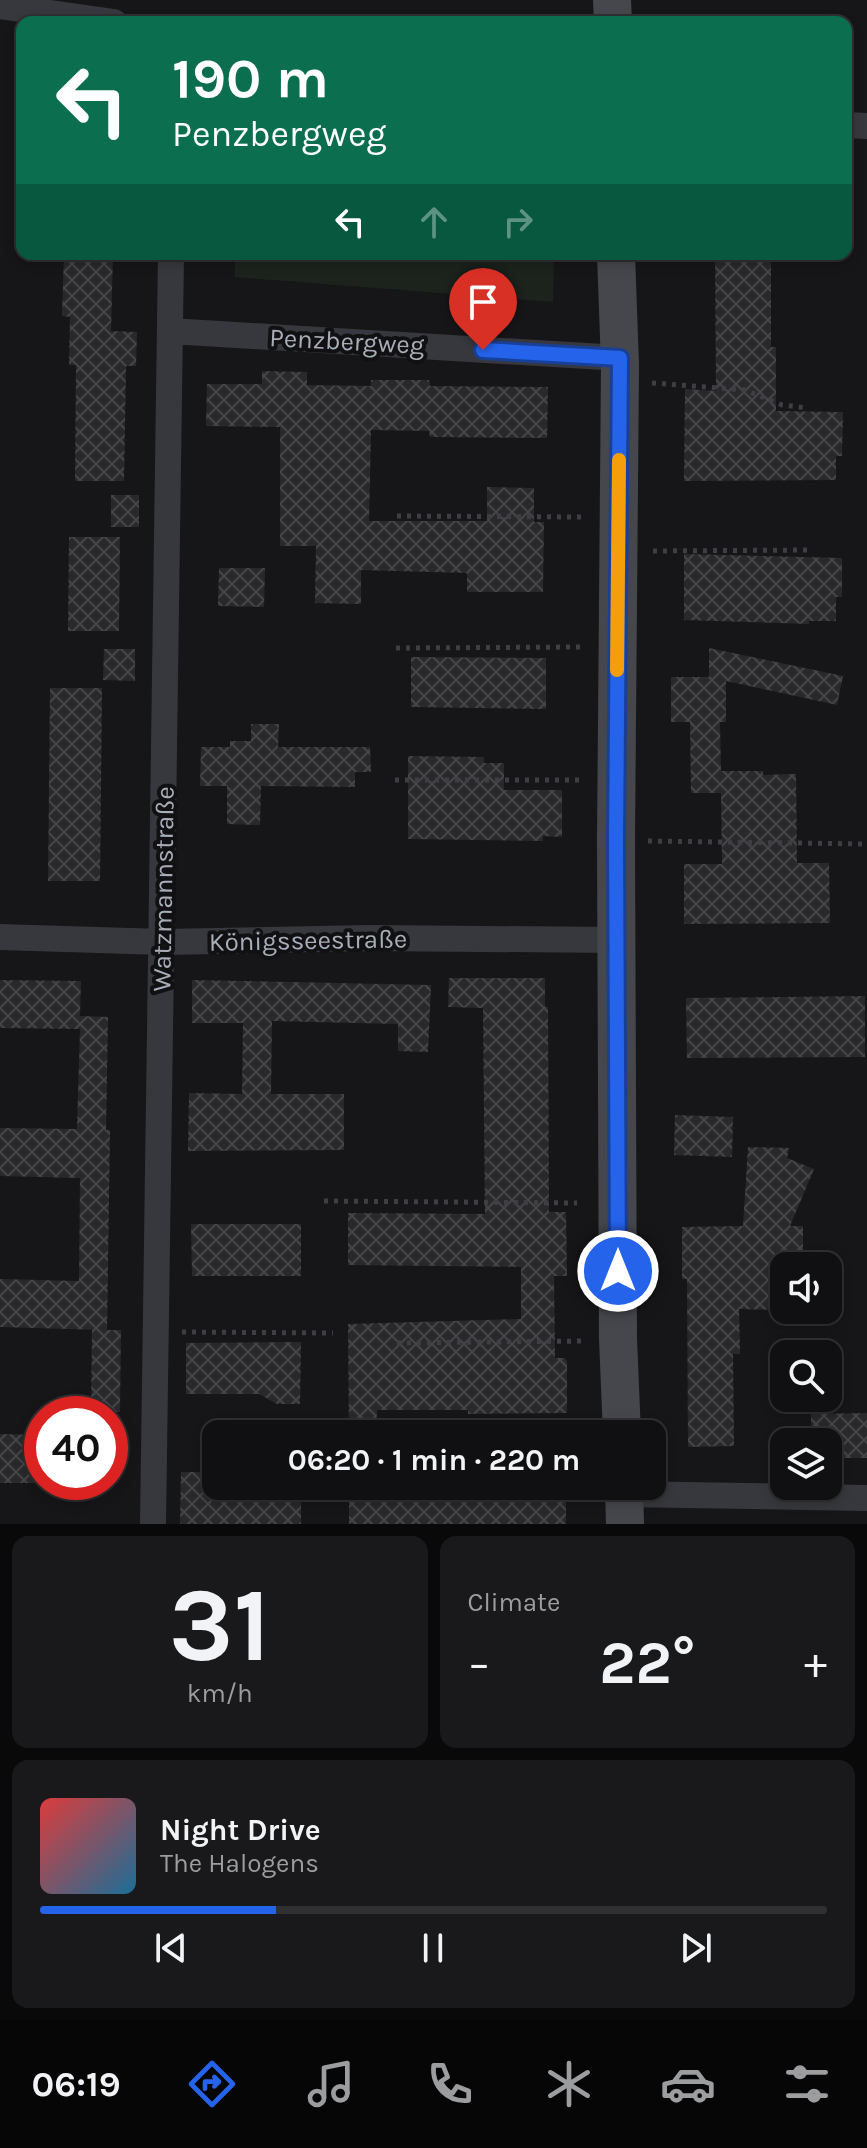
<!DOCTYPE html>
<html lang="en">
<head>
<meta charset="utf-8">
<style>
  :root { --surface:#101012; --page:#19191b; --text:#f1f3f6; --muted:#9c9d9f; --line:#303032; --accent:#2563eb }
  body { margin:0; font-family:Karla,sans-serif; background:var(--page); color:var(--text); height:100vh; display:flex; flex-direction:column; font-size:30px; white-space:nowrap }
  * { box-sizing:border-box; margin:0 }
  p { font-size:26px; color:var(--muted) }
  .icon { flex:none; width:44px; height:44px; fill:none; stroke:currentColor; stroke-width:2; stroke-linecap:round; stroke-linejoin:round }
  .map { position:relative; height:1524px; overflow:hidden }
  .drawer { display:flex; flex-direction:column; gap:12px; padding:12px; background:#09090a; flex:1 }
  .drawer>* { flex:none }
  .top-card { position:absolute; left:16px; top:16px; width:836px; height:244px; border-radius:16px; box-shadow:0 4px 12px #0003,0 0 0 2px var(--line); background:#0b6e4f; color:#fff; overflow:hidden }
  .tools { position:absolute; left:770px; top:1252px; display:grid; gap:16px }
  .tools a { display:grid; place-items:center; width:72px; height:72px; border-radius:16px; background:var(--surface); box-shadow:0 4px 12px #0003,0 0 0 2px var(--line); font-size:40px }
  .speed { position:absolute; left:24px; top:1396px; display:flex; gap:16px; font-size:40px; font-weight:700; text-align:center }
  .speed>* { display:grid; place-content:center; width:104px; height:104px; border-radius:50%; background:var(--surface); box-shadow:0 4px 12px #0003,0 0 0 2px var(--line); line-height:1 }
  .speed .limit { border:12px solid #d22; background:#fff; color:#111 }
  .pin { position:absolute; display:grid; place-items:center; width:68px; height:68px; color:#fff; margin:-82px -34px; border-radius:50% 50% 50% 0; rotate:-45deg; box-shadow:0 0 8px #0007 }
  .pin .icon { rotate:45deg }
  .me { position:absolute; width:88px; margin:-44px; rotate:0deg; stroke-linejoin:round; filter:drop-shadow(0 0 6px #0008) }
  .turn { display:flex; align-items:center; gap:28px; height:168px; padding:0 24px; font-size:36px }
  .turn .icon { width:104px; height:104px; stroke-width:2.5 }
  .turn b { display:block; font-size:56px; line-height:68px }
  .lanes { display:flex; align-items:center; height:76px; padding:0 24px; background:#0003; justify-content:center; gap:40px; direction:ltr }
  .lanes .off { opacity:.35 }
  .big { font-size:60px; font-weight:700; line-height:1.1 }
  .drawer .tile { flex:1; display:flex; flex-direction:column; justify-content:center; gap:12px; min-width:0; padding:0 28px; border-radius:16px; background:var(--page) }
  .drawer .dial { align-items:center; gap:0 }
  .dial b { font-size:104px; line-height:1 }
  .song { display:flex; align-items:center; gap:24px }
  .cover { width:96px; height:96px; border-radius:12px; background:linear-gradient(135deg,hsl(0 70% 55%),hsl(200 70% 35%)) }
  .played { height:8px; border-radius:4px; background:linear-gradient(90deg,var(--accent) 30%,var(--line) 30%) }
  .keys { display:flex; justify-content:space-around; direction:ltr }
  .heat { display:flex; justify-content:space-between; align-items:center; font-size:44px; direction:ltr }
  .drawer .tiles { flex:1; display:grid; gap:12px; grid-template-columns:1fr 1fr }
  .tile:last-child { grid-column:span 2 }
  .trip { position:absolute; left:202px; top:1420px; width:464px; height:80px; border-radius:16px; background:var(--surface); box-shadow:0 4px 12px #0003,0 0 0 2px var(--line); font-weight:700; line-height:80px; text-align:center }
  .dock { display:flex; height:128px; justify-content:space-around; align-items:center; background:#060607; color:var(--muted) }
  .dock .icon { width:56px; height:56px }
  .dock .selected { color:var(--accent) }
  .dock b { font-size:36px; color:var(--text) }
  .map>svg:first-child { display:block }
  .green { fill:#1c231d }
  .building { fill:url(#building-cross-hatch) }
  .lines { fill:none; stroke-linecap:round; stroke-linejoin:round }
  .path { stroke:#3d3f44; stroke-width:5; stroke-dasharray:4 6; stroke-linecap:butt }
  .street { stroke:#37383d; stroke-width:26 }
  .secondary { stroke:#45474d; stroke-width:38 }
  .route-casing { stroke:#184099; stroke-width:20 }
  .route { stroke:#2563eb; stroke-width:14 }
  .slow { stroke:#f59e0b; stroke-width:14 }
  .labels { text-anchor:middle; stroke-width:8; stroke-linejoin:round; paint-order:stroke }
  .street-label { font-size:26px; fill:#a8adb8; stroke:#111113 }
</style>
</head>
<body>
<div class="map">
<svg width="867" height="1524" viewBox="0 0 867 1524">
  <defs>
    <pattern id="building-cross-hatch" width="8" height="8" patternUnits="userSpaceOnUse" patternTransform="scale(2)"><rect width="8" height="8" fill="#29292c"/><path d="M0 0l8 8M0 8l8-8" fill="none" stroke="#454548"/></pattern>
  </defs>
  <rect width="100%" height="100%" fill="#161618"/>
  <!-- green -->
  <path class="green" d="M 235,254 L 554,254 L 553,302 L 235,277 Z"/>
  <!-- building -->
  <path class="building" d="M 64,254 L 113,254 L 111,331 L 137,332 L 136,366 L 126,366 L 124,481 L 75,481 L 76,365 L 69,365 L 70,317 L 62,316 Z
    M 715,254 L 771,254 L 771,347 L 776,347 L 776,411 L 843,412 L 842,456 L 836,456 L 836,480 L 684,481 L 685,389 L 716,391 Z
    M 262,371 L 307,372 L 307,385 L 371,386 L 371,380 L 429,380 L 430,386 L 548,387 L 547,438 L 430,437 L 429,431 L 371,430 L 369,521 L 487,521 L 487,487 L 534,488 L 534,522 L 544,522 L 543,592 L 467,592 L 467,573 L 361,570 L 361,604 L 315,603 L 316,546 L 280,546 L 280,427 L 206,426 L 207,384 L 262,384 Z
    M 111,495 L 139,495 L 139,527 L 111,527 Z
    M 69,537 L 120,537 L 119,631 L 68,631 Z
    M 684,554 L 842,558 L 842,597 L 836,597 L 836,621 L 809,621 L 809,624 L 684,620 Z
    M 219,568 L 265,568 L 264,607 L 218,606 Z
    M 709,648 L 843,676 L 837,705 L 726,681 L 726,722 L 720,722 L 721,771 L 763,771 L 763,775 L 796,774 L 797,863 L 829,863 L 830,923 L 684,924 L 684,864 L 722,864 L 721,793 L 691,793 L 690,722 L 671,722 L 671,677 L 709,677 Z
    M 104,649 L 135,649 L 135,681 L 103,680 Z
    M 411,657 L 546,658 L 546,709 L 411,707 Z
    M 50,688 L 102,688 L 100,881 L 48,881 Z
    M 251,724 L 279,724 L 278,747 L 370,747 L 371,772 L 355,772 L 355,787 L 261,786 L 260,825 L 227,824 L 227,786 L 200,786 L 201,747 L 230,747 L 230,741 L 251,741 Z
    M 408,756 L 484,757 L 484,763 L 504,763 L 504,790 L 562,790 L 562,837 L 543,836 L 543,841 L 408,839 Z
    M 449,978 L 545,978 L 545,1007 L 548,1007 L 549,1212 L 566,1212 L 567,1276 L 554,1276 L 555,1358 L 565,1358 L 567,1361 L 567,1413 L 468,1414 L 468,1410 L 377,1410 L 376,1434 L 349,1434 L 348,1324 L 521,1319 L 521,1267 L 348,1265 L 348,1213 L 485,1214 L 483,1008 L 448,1007 Z
    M 0,980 L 81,981 L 80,1016 L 108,1017 L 106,1130 L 110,1130 L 107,1330 L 121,1330 L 120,1412 L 91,1412 L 92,1329 L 104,1330 L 0,1327 L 0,1279 L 79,1281 L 80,1178 L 0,1176 L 0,1128 L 77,1129 L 80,1029 L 0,1028 Z
    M 192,980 L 431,985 L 428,1052 L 398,1051 L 398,1024 L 272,1021 L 271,1094 L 344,1094 L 344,1150 L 188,1151 L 189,1093 L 242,1094 L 243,1023 L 192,1023 Z
    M 865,996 L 865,1057 L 687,1058 L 686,998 Z
    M 675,1115 L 733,1117 L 732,1157 L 674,1155 Z
    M 748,1147 L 789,1148 L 787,1158 L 814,1169 L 790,1226 L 803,1226 L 803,1266 L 784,1266 L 784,1279 L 779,1279 L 777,1310 L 739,1309 L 740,1354 L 733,1354 L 734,1446 L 688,1447 L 687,1279 L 682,1279 L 682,1227 L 743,1226 Z
    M 191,1224 L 301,1224 L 301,1276 L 192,1276 Z
    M 301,1342 L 300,1404 L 277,1404 L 259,1394 L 186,1394 L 186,1343 Z
    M 867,1413 L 867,1458 L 828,1458 L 828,1442 L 811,1442 L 811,1414 Z
    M 0,1434 L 42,1435 L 42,1483 L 0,1483 Z
    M 181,1472 L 216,1472 L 216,1486 L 301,1486 L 301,1524 L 180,1524 Z
    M 349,1486 L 566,1486 L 566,1524 L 349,1524 Z"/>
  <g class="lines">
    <!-- path -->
    <path class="path" d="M 652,383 L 745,390 L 782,405 L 808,408
      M 397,516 L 584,517
      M 653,551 L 809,550
      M 396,648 L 583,647
      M 395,780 L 582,780
      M 648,841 L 867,844
      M 324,1201 L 577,1203
      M 182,1332 L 333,1333
      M 397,1343 L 584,1341"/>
    <!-- street -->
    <path class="street" d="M 0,6 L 114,22
      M 846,125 L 867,126
      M 170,331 L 620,358
      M 0,937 L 163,942 L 370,938 L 617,940
      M 624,1494 L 867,1498
      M 153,1524 L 171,254"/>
    <!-- secondary -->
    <path class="secondary" d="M 612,0 L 613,22
      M 616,254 L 620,365 L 616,840 L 618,1339 L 622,1434
      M 624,1486 L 625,1524"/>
  </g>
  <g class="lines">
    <defs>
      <path id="route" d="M 483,350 L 620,358 L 616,840 L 618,1271"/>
    </defs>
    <!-- route casing -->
    <use href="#route" class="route-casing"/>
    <!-- route -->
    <use href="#route" class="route"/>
    <!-- slow -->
    <path class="slow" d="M 617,670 L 619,460"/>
  </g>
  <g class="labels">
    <!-- street labels -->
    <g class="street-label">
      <text transform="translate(347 341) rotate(3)" y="9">Penzbergweg</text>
      <text transform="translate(163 889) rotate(-89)" y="9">Watzmannstraße</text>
      <text transform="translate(308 940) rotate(-1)" y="9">Königsseestraße</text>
    </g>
  </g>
</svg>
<div class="tools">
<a><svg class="icon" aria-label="sound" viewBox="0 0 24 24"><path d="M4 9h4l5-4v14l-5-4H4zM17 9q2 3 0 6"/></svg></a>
<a><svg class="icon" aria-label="search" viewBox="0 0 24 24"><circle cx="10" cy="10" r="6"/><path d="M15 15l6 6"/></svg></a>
<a><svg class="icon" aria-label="layers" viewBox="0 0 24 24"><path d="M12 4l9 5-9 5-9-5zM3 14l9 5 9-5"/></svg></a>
</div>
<div class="speed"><div class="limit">40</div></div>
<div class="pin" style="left:483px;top:350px;background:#d93025"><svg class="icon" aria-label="arrive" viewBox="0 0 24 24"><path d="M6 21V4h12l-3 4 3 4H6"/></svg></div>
<svg class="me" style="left:618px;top:1271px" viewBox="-20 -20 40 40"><circle r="17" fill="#2563eb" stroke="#fff" stroke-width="3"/><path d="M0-11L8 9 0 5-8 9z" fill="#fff"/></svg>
<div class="trip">06:20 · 1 min · 220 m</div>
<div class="top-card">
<div class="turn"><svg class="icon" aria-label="left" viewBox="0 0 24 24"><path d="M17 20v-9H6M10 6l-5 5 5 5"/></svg><div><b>190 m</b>Penzbergweg</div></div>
<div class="lanes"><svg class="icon" aria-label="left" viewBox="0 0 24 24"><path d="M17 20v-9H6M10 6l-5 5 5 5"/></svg><svg class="icon off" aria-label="ahead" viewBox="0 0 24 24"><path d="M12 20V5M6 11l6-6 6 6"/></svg><svg class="icon off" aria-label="right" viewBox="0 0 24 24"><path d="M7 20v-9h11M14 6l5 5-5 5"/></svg></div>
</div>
</div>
<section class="drawer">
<div class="tiles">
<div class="tile dial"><b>31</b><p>km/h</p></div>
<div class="tile"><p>Climate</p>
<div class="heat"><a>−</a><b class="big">22°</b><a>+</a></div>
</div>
<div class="tile">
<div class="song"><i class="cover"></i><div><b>Night Drive</b><p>The Halogens</p></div></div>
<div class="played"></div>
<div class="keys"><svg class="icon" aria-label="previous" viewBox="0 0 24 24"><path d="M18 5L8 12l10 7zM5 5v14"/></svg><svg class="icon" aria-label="pause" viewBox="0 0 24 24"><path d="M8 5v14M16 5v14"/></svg><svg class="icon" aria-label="next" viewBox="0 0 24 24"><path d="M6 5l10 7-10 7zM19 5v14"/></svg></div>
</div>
</div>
</section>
<nav class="dock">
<b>06:19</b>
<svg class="icon selected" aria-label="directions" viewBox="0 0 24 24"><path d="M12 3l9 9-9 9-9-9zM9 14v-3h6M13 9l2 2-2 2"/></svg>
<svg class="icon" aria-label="music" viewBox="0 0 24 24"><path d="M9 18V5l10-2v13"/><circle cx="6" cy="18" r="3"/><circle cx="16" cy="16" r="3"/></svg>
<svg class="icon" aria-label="phone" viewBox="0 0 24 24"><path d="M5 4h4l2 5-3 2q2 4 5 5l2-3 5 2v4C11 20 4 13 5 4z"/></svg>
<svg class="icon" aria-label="climate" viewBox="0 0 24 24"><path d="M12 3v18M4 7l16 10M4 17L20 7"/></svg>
<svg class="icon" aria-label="car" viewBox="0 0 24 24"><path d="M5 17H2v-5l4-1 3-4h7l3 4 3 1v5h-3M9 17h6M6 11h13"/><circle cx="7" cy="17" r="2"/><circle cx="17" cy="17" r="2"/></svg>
<svg class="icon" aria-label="filters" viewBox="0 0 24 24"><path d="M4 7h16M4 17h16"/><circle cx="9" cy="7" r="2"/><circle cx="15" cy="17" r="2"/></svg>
</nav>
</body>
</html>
